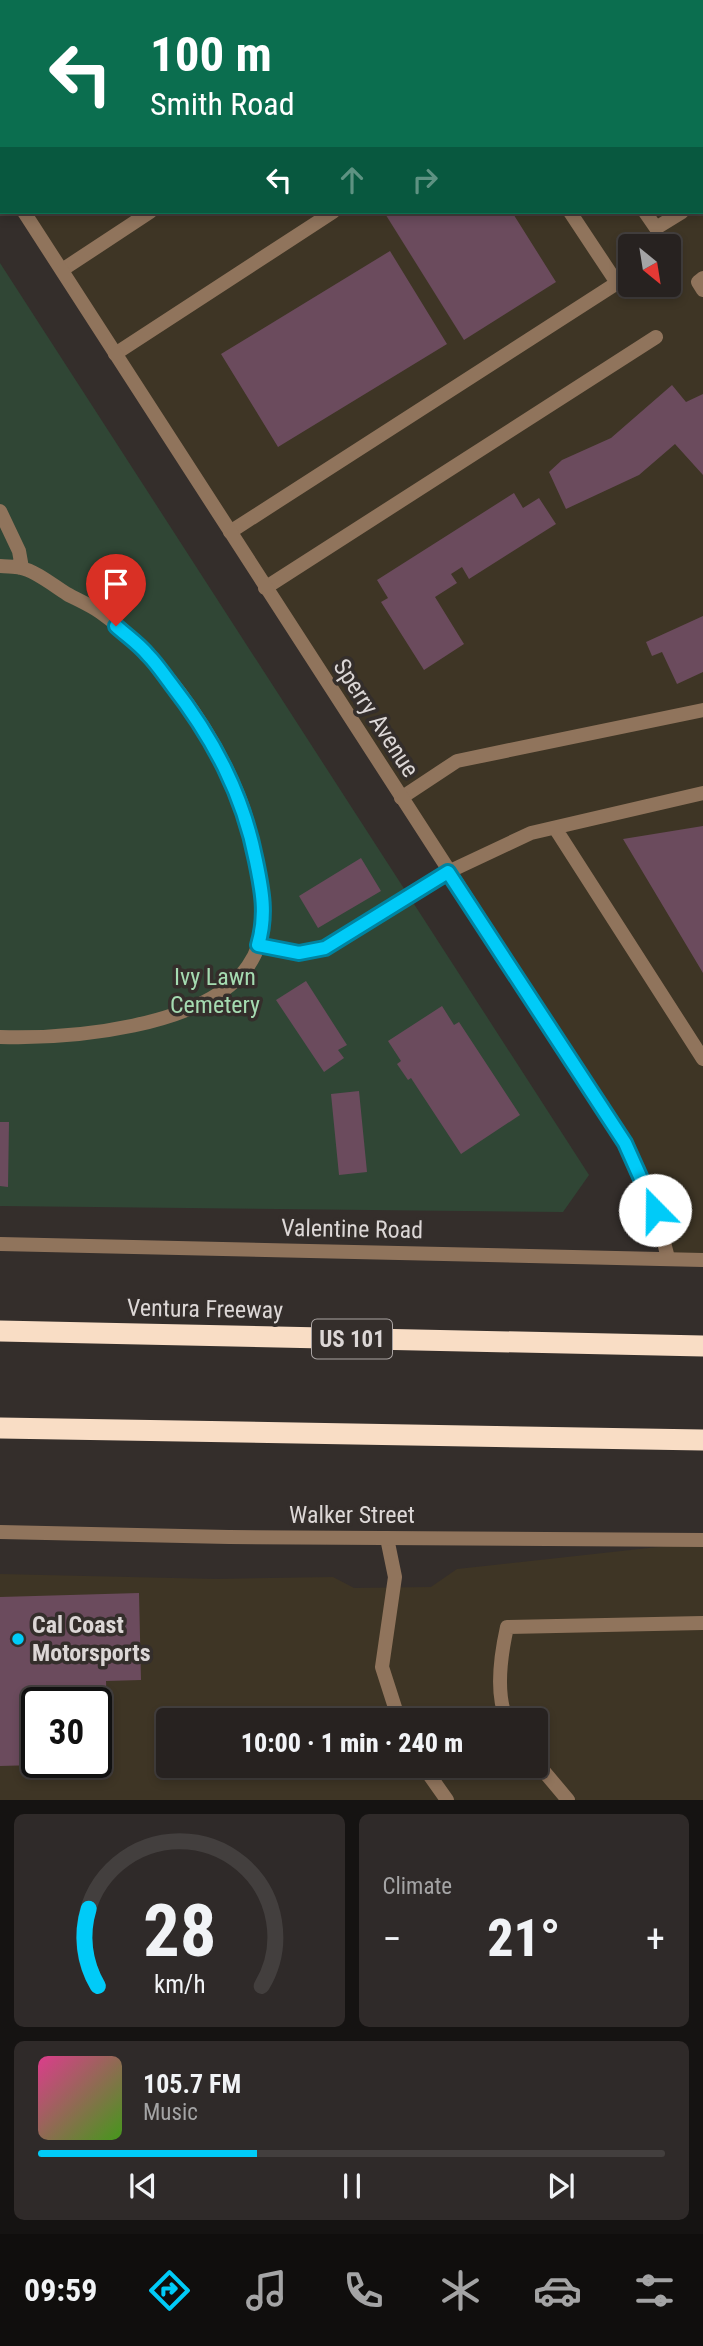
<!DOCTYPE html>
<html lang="en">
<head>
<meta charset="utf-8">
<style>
  :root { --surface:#272220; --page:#2f2a29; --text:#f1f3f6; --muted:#a4a4a5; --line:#433f3e; --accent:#00cbf8 }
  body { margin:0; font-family:"Roboto Condensed",sans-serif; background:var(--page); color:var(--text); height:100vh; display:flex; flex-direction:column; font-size:26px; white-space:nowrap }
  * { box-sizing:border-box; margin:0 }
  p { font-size:23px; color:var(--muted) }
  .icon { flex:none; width:38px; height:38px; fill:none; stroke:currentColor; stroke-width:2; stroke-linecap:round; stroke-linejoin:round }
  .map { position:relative; height:1800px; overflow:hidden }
  .sheet { display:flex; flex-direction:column; gap:14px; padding:14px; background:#151312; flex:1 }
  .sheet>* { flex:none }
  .top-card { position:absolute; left:0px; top:0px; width:704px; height:214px; box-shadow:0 4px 10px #0003,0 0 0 2px var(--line); background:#0b6e4f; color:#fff; overflow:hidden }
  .needle { width:46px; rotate:150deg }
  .controls { position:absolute; left:618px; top:234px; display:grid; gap:14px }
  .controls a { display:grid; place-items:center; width:63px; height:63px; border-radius:7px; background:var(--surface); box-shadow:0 4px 10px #0003,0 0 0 2px var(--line); font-size:35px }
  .speed { position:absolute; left:21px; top:1687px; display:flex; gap:14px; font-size:35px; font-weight:700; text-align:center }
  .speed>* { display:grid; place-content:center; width:91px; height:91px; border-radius:50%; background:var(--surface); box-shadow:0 4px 10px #0003,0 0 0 2px var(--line); line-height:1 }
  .speed .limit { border:4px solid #111; border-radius:10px; background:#fff; color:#111 }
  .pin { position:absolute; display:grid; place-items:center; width:60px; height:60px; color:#fff; margin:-72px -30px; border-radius:50% 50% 50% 0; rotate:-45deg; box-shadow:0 0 7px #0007 }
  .pin .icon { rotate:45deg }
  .me { position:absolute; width:77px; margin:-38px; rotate:338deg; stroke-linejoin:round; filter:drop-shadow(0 0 5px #0008) }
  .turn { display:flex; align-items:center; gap:24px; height:147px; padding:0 35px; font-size:32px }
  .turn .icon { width:91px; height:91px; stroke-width:2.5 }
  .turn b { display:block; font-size:49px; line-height:60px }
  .lanes { display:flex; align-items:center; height:66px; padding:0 35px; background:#0003; justify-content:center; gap:35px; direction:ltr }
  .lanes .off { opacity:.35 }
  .big { font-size:52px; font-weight:800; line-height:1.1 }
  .sheet .tile { flex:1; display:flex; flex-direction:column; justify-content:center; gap:10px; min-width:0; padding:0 24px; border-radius:10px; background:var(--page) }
  .sheet .dial { align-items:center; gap:0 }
  .dial svg { height:182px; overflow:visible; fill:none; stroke:var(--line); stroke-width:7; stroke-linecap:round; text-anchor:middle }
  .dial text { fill:var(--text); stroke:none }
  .song { display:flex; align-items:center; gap:21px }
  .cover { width:84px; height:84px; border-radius:10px; background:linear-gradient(135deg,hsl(330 70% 55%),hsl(100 70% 35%)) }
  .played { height:7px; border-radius:4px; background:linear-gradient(90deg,var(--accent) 35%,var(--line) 35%) }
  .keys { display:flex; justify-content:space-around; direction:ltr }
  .heat { display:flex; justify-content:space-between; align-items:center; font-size:38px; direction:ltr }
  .sheet .tiles { flex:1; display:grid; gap:14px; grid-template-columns:1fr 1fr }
  .tile:last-child { grid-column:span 2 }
  .trip { position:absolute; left:156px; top:1708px; width:392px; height:70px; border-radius:7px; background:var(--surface); box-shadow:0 4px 10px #0003,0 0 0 2px var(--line); font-weight:800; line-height:70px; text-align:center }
  .menu { display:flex; height:112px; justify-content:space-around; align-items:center; background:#100e0d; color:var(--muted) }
  .menu .icon { width:49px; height:49px }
  .menu .current { color:var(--accent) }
  .menu b { font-size:32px; color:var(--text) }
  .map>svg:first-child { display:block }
  .commercial { fill:#3e3525; fill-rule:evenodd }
  .green { fill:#304635 }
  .building { fill:#6b4b5d }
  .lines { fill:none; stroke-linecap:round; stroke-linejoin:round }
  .service { stroke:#90745c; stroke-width:14 }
  .minor { stroke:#90745c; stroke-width:14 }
  .tertiary { stroke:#90745c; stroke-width:14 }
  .motorway { stroke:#f9ddc5; stroke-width:21 }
  .route-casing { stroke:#0084a1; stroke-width:18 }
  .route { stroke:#00cbf8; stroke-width:12 }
  .poi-dot { fill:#00cbf8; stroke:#342e2b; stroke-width:2.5 }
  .labels { text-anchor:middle; stroke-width:7; stroke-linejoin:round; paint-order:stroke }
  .shield { fill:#342e2b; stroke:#aaa4a3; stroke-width:2 }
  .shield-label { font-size:23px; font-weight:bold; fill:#dcd7d6 }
  .street-label { font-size:24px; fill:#dcd7d6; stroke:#342e2b }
  .park-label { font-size:24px; fill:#a5dbb1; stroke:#342e2b }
  .poi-label { font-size:24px; font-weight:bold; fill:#dcd7d6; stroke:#342e2b; text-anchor:start }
</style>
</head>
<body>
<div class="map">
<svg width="703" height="1800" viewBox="0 0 703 1800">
  <rect width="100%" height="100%" fill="#342e2b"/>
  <!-- commercial -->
  <path class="commercial" d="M 0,0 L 703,0 L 703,1260 L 668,1258 L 638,1169 L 24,212 L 702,212 L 702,2 L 2,2 L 2,177 ZM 630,247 L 668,247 L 668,285 L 630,285 Z
    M 703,1542 L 703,1800 L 0,1800 L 0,1574 L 216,1579 L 333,1577 L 354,1588 L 431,1587 L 457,1569 ZM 37,1703 L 96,1703 L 96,1762 L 37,1762 ZM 168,1720 L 536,1720 L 536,1766 L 168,1766 Z"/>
  <!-- green -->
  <path class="green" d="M 0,263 L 589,1175 L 563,1212 L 0,1206 Z"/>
  <!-- building -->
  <path class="building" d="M 384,212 L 512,212 L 556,282 L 464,340 Z
    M 390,251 L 447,344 L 278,447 L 221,354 Z
    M 672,385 L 686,402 L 703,394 L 703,475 L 675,444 L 639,475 L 566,509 L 549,472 L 562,460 L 611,438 Z
    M 514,493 L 523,508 L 539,498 L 556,524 L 469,579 L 462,567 L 451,574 L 457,583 L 435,597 L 464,644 L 424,670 L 381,602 L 388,598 L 377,580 Z
    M 703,616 L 703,672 L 677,684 L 662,652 L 652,656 L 646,642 Z
    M 703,826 L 703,973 L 623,839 Z
    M 361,858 L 381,891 L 318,928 L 299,896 Z
    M 306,981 L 347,1045 L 338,1050 L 344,1058 L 324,1072 L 276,1000 Z
    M 442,1006 L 454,1025 L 459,1022 L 520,1115 L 461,1154 L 411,1078 L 408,1080 L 397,1064 L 401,1061 L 388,1041 Z
    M 359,1091 L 367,1172 L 339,1175 L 331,1094 Z
    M 0,1122 L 9,1122 L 8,1187 L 0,1186 Z
    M 139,1593 L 141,1680 L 106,1681 L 107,1704 L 37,1703 L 37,1765 L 0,1766 L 0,1597 Z"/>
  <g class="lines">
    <!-- service -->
    <path class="service" d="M 431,0 L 433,2
      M 513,0 L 514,2
      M 28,2 L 31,0
      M 146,2 L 148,0
      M 556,2 L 558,0
      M 0,18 L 2,20
      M 0,93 L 2,92
      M 702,199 L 703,198
      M 645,212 L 656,228 L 682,212
      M 62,270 L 150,212
      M 703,278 L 698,282 L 703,290
      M 115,354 L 333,212
      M 0,511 L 19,551 L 22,568
      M 230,532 L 617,283 L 570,212
      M 0,566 C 7,567 15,566 21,568 C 36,571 54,586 67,594 C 78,600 90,605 100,612 C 157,652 211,728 237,792 C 247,815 252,839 257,864 C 264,898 270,935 248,966 C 205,1028 69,1039 0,1037
      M 265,588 L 656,337
      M 401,798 L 457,761 L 703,710
      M 555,828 L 703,1059
      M 258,945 L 299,953 L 319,950 L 448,872 L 531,833 L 703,793
      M 507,1720 C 495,1694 501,1654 507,1627 L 703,1623
      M 536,1762 L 568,1800"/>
    <!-- minor -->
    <path class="minor" d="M 0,174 L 2,177
      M 24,212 L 625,1143 C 644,1180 658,1217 668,1258
      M 387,1538 L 395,1577 L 382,1667 L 399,1720
      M 423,1766 L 447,1800"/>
    <!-- tertiary -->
    <path class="tertiary" d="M 0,1244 L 703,1260
      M 0,1532 L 229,1537 L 703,1540"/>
    <!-- motorway -->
    <path class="motorway" d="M 0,1331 L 703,1346
      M 0,1428 L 703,1440"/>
  </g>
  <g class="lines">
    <defs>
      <path id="route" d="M 116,626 C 127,636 139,644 148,655 C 157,664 164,675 171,684 C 213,738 243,794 256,861 C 262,890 267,915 258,945 L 299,953 L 325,948 L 448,872 L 625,1143 L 655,1210"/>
    </defs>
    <!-- route casing -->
    <use href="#route" class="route-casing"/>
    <!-- route -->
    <use href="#route" class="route"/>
  </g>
  <!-- markers -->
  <circle class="poi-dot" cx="18" cy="1639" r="7"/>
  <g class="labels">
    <!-- shield labels -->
    <rect class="shield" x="312" y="1319.5" width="80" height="39" rx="5"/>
    <g class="shield-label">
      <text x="352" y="1347">US 101</text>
    </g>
    <!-- street labels -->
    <g class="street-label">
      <text transform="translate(376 718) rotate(57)" y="8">Sperry Avenue</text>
      <text transform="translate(352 1229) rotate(1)" y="8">Valentine Road</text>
      <text transform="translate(205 1309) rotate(1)" y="8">Ventura Freeway</text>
      <text x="352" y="1523">Walker Street</text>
    </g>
    <!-- park labels -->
    <g class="park-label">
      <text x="215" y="985">Ivy Lawn<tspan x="215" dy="28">Cemetery</tspan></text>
    </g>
    <!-- poi labels -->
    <g class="poi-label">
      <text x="32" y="1633">Cal Coast<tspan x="32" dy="28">Motorsports</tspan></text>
    </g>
  </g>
</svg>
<div class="controls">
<a><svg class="needle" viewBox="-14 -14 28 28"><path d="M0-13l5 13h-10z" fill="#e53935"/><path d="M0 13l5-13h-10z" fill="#a4a4a5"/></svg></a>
</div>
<div class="speed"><div class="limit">30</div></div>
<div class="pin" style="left:116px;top:626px;background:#d93025"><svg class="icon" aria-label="arrive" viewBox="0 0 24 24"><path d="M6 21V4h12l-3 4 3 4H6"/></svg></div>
<svg class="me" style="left:655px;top:1210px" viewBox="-20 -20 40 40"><circle r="19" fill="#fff"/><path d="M0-13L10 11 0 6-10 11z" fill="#00cbf8"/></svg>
<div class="trip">10:00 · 1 min · 240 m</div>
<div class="top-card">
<div class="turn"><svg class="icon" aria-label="left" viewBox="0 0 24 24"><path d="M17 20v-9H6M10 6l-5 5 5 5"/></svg><div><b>100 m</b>Smith Road</div></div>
<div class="lanes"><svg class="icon" aria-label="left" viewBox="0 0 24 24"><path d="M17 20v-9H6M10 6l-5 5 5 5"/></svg><svg class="icon off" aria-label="ahead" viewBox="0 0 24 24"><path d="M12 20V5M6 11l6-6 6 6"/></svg><svg class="icon off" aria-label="right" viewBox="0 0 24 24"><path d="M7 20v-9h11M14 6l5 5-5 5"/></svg></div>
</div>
</div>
<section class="sheet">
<div class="tiles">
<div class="tile dial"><svg viewBox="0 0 100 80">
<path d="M14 69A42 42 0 1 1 86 69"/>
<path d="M14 69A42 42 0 0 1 10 35" stroke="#00cbf8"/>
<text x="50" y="56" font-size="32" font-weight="700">28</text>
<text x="50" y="72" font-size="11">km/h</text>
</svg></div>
<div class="tile"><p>Climate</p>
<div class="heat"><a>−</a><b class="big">21°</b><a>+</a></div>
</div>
<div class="tile">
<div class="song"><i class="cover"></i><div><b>105.7 FM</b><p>Music</p></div></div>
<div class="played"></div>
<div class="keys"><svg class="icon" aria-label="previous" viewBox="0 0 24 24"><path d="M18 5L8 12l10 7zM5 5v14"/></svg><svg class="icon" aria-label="pause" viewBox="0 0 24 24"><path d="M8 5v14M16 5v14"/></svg><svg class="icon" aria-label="next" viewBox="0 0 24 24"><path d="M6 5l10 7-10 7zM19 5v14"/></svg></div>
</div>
</div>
</section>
<nav class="menu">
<b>09:59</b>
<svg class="icon current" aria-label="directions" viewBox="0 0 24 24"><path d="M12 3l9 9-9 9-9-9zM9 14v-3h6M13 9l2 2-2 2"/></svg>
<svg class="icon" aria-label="music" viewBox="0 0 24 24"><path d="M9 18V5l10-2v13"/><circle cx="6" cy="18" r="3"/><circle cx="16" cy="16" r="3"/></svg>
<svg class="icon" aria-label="phone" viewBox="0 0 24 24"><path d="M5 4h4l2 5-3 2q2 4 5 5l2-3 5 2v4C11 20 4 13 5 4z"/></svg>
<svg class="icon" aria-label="climate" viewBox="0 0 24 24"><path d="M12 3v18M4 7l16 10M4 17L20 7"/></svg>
<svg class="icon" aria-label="car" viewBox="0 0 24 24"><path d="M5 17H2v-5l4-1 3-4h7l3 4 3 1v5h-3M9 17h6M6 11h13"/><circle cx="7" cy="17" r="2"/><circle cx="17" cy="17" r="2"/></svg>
<svg class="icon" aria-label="filters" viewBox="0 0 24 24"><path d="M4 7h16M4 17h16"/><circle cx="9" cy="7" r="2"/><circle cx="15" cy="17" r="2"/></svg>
</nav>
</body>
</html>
